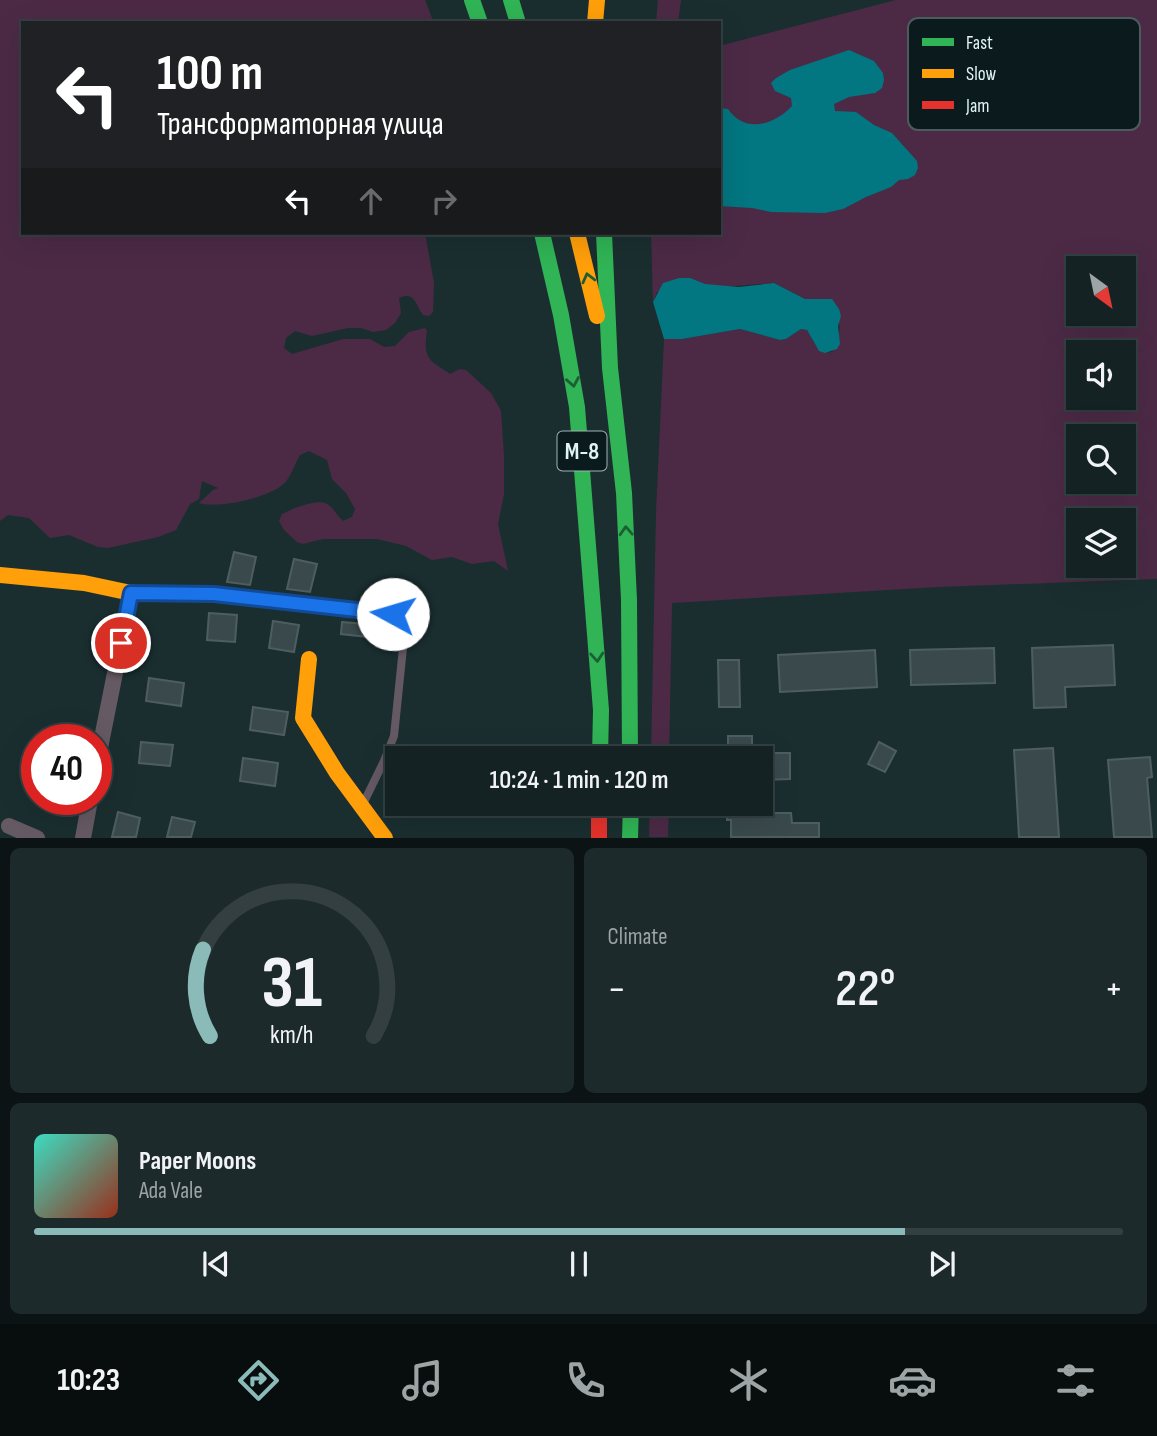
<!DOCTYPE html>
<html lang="en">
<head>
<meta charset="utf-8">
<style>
  :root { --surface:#142224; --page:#1d2a2c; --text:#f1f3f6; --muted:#9da4a6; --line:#333f41; --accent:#8bbbb9 }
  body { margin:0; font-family:"Sofia Sans Condensed",sans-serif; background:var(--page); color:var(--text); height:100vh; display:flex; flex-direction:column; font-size:26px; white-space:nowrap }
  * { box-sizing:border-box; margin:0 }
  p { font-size:23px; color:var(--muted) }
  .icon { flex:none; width:38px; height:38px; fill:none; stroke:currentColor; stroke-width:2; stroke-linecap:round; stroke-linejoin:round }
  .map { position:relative; height:838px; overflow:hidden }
  .panel { display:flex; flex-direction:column; gap:10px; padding:10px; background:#0b1314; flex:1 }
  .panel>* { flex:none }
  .hud { position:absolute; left:21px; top:21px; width:700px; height:214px; border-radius:0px; box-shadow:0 7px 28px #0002,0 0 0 2px var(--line); background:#202124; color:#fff; overflow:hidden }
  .needle { width:46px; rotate:147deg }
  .controls { position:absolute; left:1066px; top:256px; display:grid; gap:14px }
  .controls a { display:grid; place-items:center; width:70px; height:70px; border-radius:0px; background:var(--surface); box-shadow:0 7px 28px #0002,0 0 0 2px var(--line); font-size:35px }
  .speed { position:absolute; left:21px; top:724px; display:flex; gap:14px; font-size:35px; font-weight:700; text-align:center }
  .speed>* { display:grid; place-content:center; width:91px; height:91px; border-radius:50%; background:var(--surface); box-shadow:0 7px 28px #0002,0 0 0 2px var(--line); line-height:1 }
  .speed .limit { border:10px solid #d22; background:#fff; color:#111 }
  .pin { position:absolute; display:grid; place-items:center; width:60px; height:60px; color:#fff; margin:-30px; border:4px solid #fff; border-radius:50%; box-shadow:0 2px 7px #0007 }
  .me { position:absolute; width:77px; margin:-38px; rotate:276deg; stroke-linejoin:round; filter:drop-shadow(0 0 5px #0008) }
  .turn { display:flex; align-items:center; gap:24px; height:147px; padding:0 21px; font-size:32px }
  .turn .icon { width:91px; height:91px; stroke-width:2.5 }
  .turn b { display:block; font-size:49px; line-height:60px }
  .lanes { display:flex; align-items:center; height:66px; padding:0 21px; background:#0003; justify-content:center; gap:35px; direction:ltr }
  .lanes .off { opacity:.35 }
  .big { font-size:52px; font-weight:600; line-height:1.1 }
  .panel .tile { flex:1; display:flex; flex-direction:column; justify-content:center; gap:10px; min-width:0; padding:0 24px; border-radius:10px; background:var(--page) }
  .panel .dial { align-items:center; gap:0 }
  .dial svg { height:182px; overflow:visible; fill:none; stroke:var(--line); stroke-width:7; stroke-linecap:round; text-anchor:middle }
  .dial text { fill:var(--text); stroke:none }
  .song { display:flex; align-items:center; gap:21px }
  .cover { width:84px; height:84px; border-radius:10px; background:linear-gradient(135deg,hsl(170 70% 55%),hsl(10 70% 35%)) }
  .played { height:7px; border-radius:4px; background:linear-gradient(90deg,var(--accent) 80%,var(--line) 80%) }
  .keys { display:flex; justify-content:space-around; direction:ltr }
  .heat { display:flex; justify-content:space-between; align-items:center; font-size:38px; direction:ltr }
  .panel .tiles { flex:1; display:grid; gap:10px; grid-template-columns:1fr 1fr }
  .tile:last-child { grid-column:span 2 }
  .trip { position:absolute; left:385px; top:746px; width:388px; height:70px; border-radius:0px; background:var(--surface); box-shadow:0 7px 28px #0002,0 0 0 2px var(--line); font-weight:600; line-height:70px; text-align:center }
  .tabs { display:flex; height:112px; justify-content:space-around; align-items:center; background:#080e0e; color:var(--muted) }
  .tabs .icon { width:49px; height:49px }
  .tabs .active { color:var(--accent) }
  .tabs b { font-size:32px; color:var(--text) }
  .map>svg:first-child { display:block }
  .green { fill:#4c2a46; fill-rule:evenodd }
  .water { fill:#027681 }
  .building { fill:#3a4a4c; stroke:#4e5e60; stroke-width:2 }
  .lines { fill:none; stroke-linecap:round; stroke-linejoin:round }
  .lane { stroke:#655964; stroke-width:8 }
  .street { stroke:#655964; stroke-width:16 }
  .fast { stroke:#30b455; stroke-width:16 }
  .slow { stroke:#ff9f0a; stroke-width:16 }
  .jam { stroke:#e5322d; stroke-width:16 }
  .oneway { stroke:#1c5f36 }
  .route-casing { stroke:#114b97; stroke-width:18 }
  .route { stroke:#1a73e8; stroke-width:12 }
  .labels { text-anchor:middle; stroke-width:7; stroke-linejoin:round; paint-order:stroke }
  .shield { fill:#0b1a1c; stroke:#a0b3b5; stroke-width:2 }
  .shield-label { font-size:23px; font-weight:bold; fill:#e0f4f7 }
  .key { fill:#0b1a1c; stroke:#4b5b5e; stroke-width:2 }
  .key-label { font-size:19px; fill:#e0f4f7 }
</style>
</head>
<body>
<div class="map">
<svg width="1157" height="838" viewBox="0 0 1157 838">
  <rect width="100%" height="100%" fill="#1a2e30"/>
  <!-- green -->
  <path class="green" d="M 0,0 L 425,0 L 434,23 L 23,23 L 23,233 L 425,233 L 434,283 L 433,312 L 429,316 L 423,315 C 415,304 415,291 399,298 L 401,313 L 395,323 L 386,330 L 373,332 L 361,328 L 348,328 L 312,336 L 295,331 L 286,338 L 284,348 L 292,354 L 343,339 L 370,339 L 384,347 L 395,346 L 409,332 L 425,328 L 427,331 C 423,359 428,359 450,374 L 460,369 L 466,370 L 491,393 L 501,411 L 504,456 L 504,494 L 498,524 L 508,571 L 494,561 L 472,564 L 452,557 L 432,560 L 406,546 L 377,539 L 323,539 L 303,544 L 297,542 L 284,530 L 279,521 L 282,514 C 292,509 317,498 327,504 C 334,508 337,516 343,521 L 352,517 L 355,509 L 346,493 L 332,479 L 327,460 L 309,451 L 300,455 C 295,463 293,472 287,480 C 276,497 218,509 199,503 L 213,490 L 218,488 L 202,481 L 199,499 L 190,504 L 176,530 L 158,537 L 108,548 L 98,547 L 69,535 L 50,538 L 29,518 L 8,515 L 0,521 Z
    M 658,0 L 681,0 L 678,23 L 656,23 Z
    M 896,0 L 1157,0 L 1157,579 L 938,587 L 672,603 L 669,758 L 651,758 L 656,513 L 664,339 L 682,339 L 740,329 L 780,340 L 786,339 L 801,329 L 807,330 C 814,341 817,355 832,352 C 845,328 840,322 827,299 L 805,299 L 774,283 L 657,292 L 653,302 L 651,233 L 719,233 L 719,46 ZM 1078,268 L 1124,268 L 1124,313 L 1078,313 ZM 1078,352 L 1124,352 L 1124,397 L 1078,397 ZM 1078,436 L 1124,436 L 1124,481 L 1078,481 ZM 1078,520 L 1124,520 L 1124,565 L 1078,565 Z
    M 650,803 L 669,803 L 668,837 L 649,837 Z"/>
  <!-- water -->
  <path class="water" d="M 849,50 L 874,61 L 883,73 L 884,80 L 882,88 L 875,93 L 849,97 L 834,104 L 835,111 L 856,112 L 874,125 L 892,133 L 917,161 L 918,168 L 915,175 L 908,179 L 899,180 L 891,187 L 866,197 L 843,209 L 825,213 L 771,212 L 752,208 L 719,206 L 719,108 L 728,109 C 745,134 774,125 792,106 L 791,98 L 775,91 L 771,83 L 776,78 L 790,70 Z
    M 679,278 L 690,278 L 705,284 L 739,287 L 774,283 L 805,299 L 832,299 L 839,309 L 841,316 L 838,326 L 840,344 L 837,349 L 825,353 L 819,351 L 807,330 L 801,329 L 786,339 L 780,340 L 740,329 L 682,339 L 664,339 L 653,302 L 663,283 Z"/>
  <!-- building -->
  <path class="building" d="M 234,552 L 256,557 L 250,585 L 227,582 Z
    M 294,559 L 317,564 L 310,592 L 287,589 Z
    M 209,613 L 237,615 L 235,642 L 207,640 Z
    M 273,621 L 299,625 L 294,652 L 269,648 Z
    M 342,622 L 377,625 L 376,638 L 341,634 Z
    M 1113,645 L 1115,685 L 1065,687 L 1066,707 L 1034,708 L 1032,648 Z
    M 994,648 L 995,683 L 911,685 L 910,650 Z
    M 875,650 L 877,687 L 780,692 L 778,655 Z
    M 718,660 L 739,660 L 740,707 L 719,707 Z
    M 149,678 L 184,683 L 181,706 L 146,701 Z
    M 253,707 L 288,712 L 284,735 L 250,730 Z
    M 728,736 L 752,736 L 752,758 L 728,758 Z
    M 141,742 L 173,745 L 170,766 L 139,763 Z
    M 879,742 L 896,751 L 885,772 L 868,764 Z
    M 1053,748 L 1059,837 L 1019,837 L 1014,750 Z
    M 761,753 L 790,753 L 790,779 L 761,780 Z
    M 1150,757 L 1152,777 L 1147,778 L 1152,837 L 1114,837 L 1108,760 Z
    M 243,758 L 278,763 L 275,786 L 240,781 Z
    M 727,803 L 760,803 L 760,813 L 791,813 L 792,823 L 819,823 L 819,837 L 731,837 L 731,820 L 727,820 Z
    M 118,812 L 140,818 L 136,837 L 112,837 Z
    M 172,817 L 195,822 L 191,837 L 167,837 Z"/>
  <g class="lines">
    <!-- lane -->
    <path class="lane" d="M 363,804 L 384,761 L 394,736 L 404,638 L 394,616"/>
    <!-- street -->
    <path class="street" d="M 96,768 L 131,593
      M 9,826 L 37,838
      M 83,838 L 90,800"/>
    <!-- fast -->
    <path class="fast" d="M 472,0 L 480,23
      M 511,0 L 518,23
      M 542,233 L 561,315 L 577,407 L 601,710 L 600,758
      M 604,233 L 610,368 L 624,493 L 629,600 L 630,758
      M 630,838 L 631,803"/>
    <!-- slow -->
    <path class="slow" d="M 595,23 L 597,0
      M 577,233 L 597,316
      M 0,575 L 84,583 L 131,593 L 214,594 L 393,614
      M 309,659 L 303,718 L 337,773 L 385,838"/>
    <!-- jam -->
    <path class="jam" d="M 599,803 L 599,838"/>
  </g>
  <!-- one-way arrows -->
  <defs><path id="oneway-chevron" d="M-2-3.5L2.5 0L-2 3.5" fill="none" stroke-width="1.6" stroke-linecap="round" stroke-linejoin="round" transform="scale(1.75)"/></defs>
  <g class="oneway">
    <use href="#oneway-chevron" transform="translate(588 278) rotate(-104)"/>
    <use href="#oneway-chevron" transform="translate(573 382) rotate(80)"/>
    <use href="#oneway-chevron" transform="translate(626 531) rotate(-93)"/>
    <use href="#oneway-chevron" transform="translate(597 657) rotate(86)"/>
  </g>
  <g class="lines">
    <defs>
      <path id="route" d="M 121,643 L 131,593 L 214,594 L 393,614"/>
    </defs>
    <!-- route casing -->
    <use href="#route" class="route-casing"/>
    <!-- route -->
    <use href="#route" class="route"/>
  </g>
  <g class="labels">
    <!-- shield labels -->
    <rect class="shield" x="557.5" y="431.5" width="49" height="39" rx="5"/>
    <g class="shield-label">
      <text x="582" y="459">М-8</text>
    </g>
  </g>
  <!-- legend -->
  <rect x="908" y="18" width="232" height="112" rx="10" class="key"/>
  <rect x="922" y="38" width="32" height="8" fill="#30b455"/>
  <rect x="922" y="69" width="32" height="9" fill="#ff9f0a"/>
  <rect x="922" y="101" width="32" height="8" fill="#e5322d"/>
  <g class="key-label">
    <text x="966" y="49">Fast</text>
    <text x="966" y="80">Slow</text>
    <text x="966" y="112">Jam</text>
  </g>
</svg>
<div class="controls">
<a><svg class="needle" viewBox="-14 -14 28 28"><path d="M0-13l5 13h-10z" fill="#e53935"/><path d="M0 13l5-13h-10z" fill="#9da4a6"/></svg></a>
<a><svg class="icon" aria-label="sound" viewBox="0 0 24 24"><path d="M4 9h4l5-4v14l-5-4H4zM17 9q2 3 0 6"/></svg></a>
<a><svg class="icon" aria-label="search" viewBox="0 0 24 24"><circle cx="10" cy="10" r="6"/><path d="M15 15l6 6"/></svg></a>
<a><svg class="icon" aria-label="layers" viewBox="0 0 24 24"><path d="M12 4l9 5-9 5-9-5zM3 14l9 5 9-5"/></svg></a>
</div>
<div class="speed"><div class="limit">40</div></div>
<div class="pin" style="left:121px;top:643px;background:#d93025"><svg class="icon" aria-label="arrive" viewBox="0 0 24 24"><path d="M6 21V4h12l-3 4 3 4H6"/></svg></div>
<svg class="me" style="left:393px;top:614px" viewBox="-20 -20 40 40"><circle r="19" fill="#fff"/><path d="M0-13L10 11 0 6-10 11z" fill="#1a73e8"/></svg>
<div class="trip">10:24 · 1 min · 120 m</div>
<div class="hud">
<div class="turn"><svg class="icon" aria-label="left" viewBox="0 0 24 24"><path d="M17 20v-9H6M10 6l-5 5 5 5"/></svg><div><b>100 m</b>Трансформаторная улица</div></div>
<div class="lanes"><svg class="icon" aria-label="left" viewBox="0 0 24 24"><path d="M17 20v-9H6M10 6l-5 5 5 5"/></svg><svg class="icon off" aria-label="ahead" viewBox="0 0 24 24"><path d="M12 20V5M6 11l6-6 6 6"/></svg><svg class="icon off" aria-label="right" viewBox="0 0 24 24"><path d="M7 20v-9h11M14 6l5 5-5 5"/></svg></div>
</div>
</div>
<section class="panel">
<div class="tiles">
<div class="tile dial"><svg viewBox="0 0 100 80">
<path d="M14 69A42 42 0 1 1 86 69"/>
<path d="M14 69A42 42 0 0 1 11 31" stroke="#8bbbb9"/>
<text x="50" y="56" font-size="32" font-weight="700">31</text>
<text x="50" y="72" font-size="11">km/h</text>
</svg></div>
<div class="tile"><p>Climate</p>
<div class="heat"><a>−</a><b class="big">22°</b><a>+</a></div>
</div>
<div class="tile">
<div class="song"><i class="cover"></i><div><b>Paper Moons</b><p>Ada Vale</p></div></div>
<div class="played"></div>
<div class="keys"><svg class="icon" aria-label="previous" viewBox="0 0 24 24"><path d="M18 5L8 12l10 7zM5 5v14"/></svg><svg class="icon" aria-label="pause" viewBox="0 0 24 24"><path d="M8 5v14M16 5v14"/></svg><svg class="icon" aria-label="next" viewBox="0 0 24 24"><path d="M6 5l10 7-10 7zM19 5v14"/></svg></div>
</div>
</div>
</section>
<nav class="tabs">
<b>10:23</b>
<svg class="icon active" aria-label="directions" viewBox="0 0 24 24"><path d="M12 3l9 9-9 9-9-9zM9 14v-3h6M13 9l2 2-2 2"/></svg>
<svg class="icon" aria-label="music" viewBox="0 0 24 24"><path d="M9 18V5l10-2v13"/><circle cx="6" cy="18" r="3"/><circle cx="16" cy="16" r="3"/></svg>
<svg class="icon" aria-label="phone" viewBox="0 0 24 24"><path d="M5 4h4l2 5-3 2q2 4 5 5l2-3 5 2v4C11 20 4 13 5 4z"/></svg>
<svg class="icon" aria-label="climate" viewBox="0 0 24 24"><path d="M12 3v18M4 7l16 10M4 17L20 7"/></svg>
<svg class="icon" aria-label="car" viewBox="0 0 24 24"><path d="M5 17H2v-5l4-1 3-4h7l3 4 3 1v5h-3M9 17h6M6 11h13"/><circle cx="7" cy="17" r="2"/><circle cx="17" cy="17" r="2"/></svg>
<svg class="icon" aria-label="filters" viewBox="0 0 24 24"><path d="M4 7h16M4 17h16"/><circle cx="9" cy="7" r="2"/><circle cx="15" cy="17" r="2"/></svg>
</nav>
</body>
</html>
